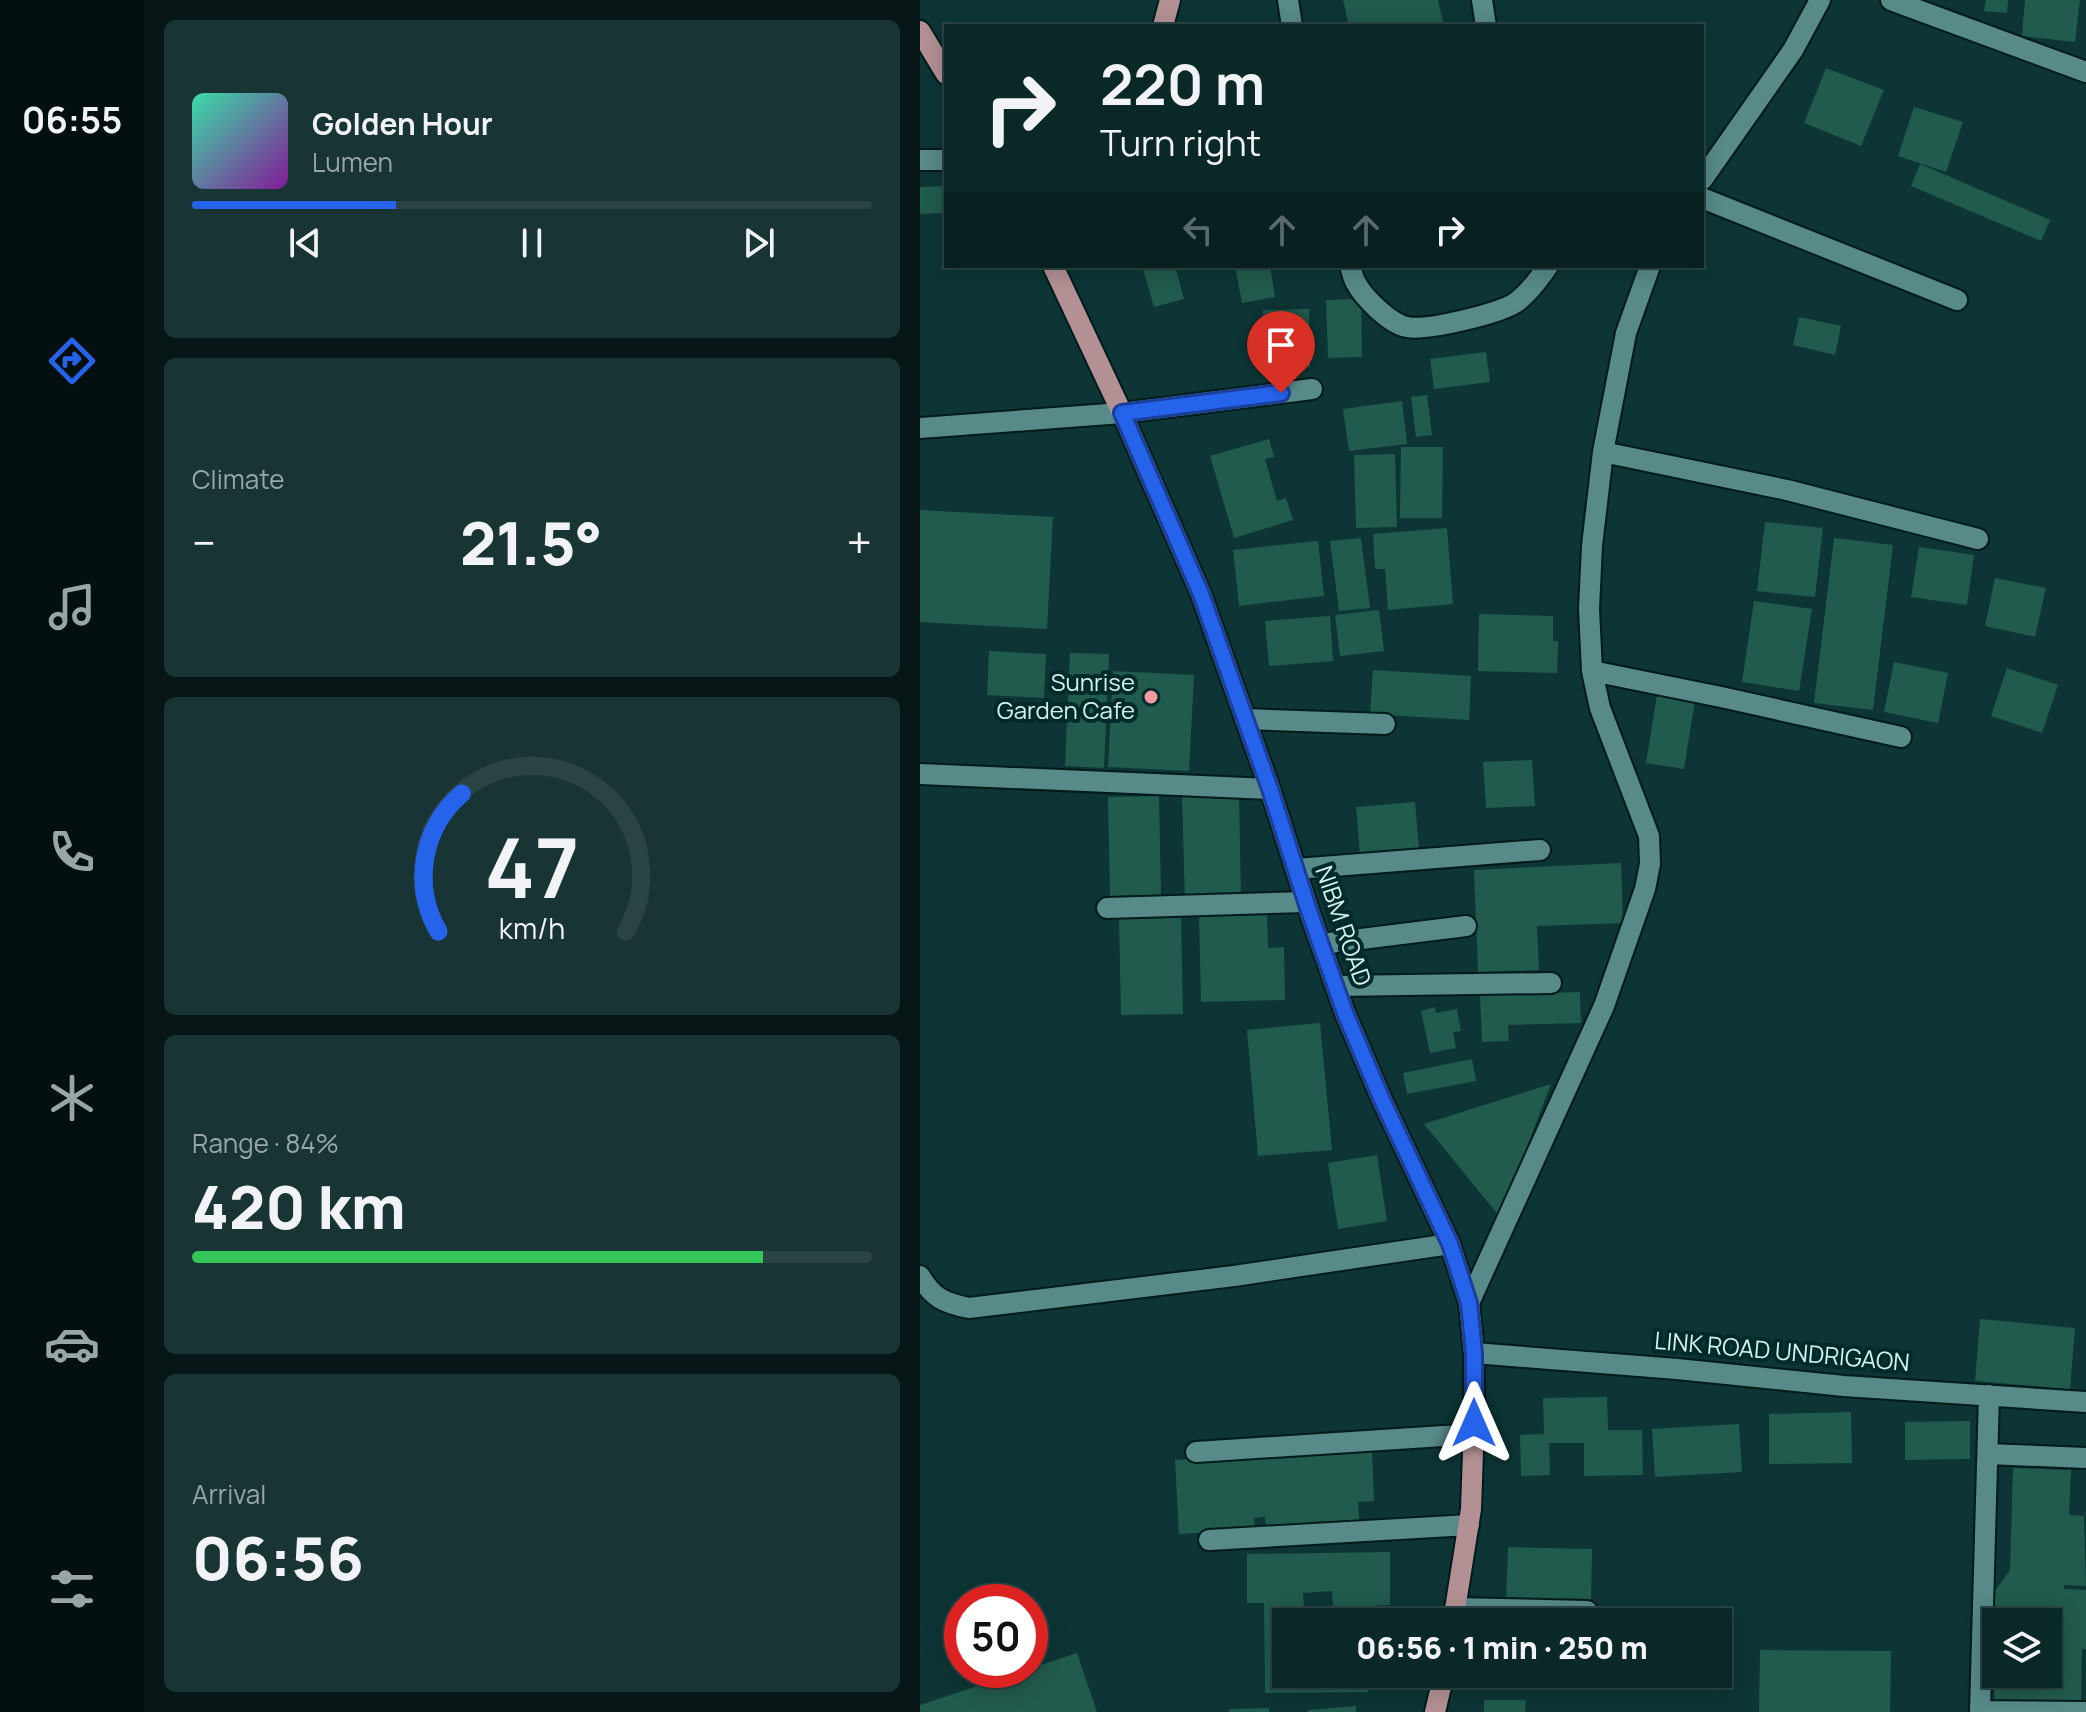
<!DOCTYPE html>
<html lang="en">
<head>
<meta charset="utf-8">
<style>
  :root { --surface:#0a2828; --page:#183434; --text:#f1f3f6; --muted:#99a6a8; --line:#2a4445; --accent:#2563eb }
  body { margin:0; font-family:Manrope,sans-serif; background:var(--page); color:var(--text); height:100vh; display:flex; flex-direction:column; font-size:30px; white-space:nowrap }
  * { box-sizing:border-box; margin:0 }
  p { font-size:26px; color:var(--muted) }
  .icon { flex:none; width:44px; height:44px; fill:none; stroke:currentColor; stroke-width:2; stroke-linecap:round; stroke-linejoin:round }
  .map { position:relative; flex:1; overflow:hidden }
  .sheet { display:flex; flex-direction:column; gap:20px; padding:20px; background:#061616; width:776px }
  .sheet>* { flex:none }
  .guide { position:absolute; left:24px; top:24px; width:760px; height:244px; border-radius:0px; box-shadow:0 4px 20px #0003,0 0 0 2px var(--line); background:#0a2828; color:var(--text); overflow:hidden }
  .tools { position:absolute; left:1062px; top:1608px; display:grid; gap:16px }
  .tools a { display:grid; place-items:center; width:80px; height:80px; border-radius:0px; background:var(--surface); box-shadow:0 4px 20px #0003,0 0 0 2px var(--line); font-size:40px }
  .speed { position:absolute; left:24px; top:1584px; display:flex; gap:16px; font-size:40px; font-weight:700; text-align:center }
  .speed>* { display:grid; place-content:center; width:104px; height:104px; border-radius:50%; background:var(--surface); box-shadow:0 4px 20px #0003,0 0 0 2px var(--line); line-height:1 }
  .speed .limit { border:12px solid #d22; background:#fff; color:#111 }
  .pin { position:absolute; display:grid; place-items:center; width:68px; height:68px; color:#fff; margin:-82px -34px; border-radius:50% 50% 50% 0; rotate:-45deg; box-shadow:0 0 8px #0007 }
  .pin .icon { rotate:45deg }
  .me { position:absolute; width:88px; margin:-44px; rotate:0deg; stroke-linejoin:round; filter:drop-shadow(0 0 6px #0008) }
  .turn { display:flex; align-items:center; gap:28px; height:168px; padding:0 24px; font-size:36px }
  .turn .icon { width:104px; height:104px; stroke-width:2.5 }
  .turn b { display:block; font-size:56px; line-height:68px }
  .lanes { display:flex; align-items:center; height:76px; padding:0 24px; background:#0003; justify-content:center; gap:40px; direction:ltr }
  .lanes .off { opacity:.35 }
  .big { font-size:60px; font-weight:800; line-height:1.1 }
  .sheet .card { flex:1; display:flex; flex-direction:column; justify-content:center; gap:12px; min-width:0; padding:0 28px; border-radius:12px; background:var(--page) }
  .sheet .dial { align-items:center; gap:0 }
  .dial svg { height:208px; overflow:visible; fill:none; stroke:var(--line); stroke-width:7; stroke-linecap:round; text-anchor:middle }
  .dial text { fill:var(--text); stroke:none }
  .song { display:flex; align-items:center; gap:24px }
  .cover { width:96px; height:96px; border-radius:12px; background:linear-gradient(135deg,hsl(160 70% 55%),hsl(290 70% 35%)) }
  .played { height:8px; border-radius:4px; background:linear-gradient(90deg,var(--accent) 30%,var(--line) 30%) }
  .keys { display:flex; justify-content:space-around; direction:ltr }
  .heat { display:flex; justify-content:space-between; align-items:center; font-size:44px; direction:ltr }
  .charge { height:12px; border-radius:6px; background:linear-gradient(90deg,#34c759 84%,var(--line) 0) }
  .trip { position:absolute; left:352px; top:1608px; width:460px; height:80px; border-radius:0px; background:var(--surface); box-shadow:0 4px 20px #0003,0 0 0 2px var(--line); font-weight:800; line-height:80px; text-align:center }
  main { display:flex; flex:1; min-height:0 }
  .tab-bar { display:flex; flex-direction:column; width:144px; justify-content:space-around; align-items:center; background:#041010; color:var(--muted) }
  .tab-bar .icon { width:56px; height:56px }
  .tab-bar .on { color:var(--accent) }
  .tab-bar b { font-size:36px; color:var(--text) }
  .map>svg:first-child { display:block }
  .building { fill:#215b4d }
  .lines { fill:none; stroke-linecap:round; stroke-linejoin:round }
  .minor-casing { stroke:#011b1b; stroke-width:24 }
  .major-casing { stroke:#011b1b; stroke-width:24 }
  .minor { stroke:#578a89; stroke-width:20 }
  .major { stroke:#b29094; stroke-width:20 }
  .route-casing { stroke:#184099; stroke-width:20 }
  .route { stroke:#2563eb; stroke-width:14 }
  .poi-dot { fill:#f49aa2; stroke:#012b2b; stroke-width:3 }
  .labels { text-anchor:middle; stroke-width:8; stroke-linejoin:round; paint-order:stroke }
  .poi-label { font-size:24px; fill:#d6f0ef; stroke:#012b2b; text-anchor:end }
  .street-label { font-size:24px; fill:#d6f0ef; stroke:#012b2b }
</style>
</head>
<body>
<main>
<nav class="tab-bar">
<b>06:55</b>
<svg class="icon on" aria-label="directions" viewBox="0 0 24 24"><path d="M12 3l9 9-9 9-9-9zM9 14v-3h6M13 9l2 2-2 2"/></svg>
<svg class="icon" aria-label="music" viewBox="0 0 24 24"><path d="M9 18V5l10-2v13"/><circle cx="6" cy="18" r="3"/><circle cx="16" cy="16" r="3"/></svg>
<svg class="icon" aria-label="phone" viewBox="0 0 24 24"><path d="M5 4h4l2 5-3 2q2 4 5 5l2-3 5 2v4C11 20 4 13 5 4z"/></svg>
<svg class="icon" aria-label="climate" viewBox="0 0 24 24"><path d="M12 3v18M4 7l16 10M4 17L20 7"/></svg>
<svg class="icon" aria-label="car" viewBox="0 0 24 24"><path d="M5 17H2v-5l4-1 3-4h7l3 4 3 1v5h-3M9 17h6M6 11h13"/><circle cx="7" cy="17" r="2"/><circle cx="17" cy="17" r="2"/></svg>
<svg class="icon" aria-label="filters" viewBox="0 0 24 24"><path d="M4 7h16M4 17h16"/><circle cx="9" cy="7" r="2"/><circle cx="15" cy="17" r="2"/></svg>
</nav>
<section class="sheet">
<div class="card">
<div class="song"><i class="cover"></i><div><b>Golden Hour</b><p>Lumen</p></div></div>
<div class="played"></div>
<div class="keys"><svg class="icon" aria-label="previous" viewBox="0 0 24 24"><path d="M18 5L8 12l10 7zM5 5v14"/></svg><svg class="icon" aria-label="pause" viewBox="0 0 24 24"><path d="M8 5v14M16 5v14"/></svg><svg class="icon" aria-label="next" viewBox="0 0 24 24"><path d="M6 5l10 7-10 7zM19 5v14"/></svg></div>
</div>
<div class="card"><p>Climate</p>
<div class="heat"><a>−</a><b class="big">21.5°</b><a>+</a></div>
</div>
<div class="card dial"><svg viewBox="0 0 100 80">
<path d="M14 69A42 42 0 1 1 86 69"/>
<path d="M14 69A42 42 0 0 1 23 16" stroke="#2563eb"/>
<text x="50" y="56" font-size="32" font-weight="700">47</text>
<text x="50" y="72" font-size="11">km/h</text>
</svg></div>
<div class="card"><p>Range · 84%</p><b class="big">420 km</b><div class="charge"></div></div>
<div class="card"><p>Arrival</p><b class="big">06:56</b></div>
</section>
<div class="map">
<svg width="1166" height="1712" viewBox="0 0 1166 1712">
  <rect width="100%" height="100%" fill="#0d3535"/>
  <!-- building -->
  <path class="building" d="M 423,0 L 518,0 L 524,26 L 429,26 Z
    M 1066,0 L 1088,0 L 1087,13 L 1064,11 Z
    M 1105,0 L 1160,0 L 1155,42 L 1102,36 Z
    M 906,68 L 964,90 L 941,146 L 884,123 Z
    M 994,107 L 1043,122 L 1026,172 L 978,156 Z
    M 1000,164 L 1130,220 L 1121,241 L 991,186 Z
    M 24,186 L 25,213 L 0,214 L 0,187 Z
    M 222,266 L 255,266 L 264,299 L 234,307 Z
    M 315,266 L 350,266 L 355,297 L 322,303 Z
    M 441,299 L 442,357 L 408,358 L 406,300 Z
    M 389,309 L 390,367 L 344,368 L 343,310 Z
    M 879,317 L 921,326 L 915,355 L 873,345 Z
    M 566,352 L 570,382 L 514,389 L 510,359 Z
    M 507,395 L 512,435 L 496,437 L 491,397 Z
    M 482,401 L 487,444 L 429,451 L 423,409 Z
    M 349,439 L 354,457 L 345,459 L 357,501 L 366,498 L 373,520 L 314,538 L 290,456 Z
    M 481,447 L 523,447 L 522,518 L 480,518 Z
    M 475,454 L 477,527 L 436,528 L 434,455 Z
    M 0,510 L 133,517 L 127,629 L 0,622 Z
    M 845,522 L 903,528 L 895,597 L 837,591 Z
    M 527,528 L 533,604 L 468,610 L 465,569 L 455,569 L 453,534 Z
    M 441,538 L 450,608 L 419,611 L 410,541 Z
    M 914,538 L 973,545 L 953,710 L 894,703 Z
    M 398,541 L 404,596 L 319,606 L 313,550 Z
    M 999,547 L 1054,555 L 1047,605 L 991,597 Z
    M 1075,578 L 1126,588 L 1115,637 L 1065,626 Z
    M 834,601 L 892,609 L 879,691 L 822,682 Z
    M 459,610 L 464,651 L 420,656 L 415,615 Z
    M 559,614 L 633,616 L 633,641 L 638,641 L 637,673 L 558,671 Z
    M 410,616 L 413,661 L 349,666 L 345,621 Z
    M 69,651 L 126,654 L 124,698 L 67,695 Z
    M 150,653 L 189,654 L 184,768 L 145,766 Z
    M 974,662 L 1028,673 L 1018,723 L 964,712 Z
    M 1087,668 L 1138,685 L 1122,733 L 1071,716 Z
    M 453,670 L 551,676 L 549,720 L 450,714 Z
    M 193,671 L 274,675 L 269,771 L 188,767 Z
    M 737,695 L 775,700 L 764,769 L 726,763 Z
    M 612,760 L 615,806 L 566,808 L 563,762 Z
    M 319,794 L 321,901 L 265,902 L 262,795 Z
    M 239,796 L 241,895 L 190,896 L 188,797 Z
    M 495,802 L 499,850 L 440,855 L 436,807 Z
    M 701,863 L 703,923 L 617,926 L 619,970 L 558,972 L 554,870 Z
    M 261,914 L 263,1014 L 201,1015 L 199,915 Z
    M 347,914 L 348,948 L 364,947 L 365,1000 L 281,1002 L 279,915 Z
    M 660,992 L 661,1023 L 588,1025 L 589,1041 L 562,1042 L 560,995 Z
    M 515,1007 L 516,1013 L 537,1009 L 541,1031 L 533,1032 L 536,1048 L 510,1053 L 501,1011 Z
    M 400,1023 L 412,1150 L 338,1156 L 327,1030 Z
    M 552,1059 L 556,1081 L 487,1094 L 483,1073 Z
    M 631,1084 L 580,1217 L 504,1124 Z
    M 457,1155 L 467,1221 L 418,1229 L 408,1163 Z
    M 1060,1319 L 1155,1328 L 1150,1389 L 1055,1381 Z
    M 687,1397 L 688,1430 L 722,1430 L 723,1475 L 664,1476 L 664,1443 L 629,1443 L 630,1475 L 601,1476 L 600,1435 L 624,1434 L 623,1398 Z
    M 931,1412 L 932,1463 L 849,1464 L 849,1414 Z
    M 1050,1421 L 1050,1459 L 985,1460 L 985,1422 Z
    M 819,1424 L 822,1472 L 735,1477 L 732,1429 Z
    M 452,1449 L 454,1501 L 438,1502 L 440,1528 L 346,1528 L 345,1517 L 334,1518 L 335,1528 L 313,1531 L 259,1534 L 255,1460 Z
    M 1093,1468 L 1151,1470 L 1149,1515 L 1164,1516 L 1166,1586 L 1144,1585 L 1144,1589 L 1166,1590 L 1166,1649 L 1162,1649 L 1161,1705 L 1074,1705 L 1075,1674 L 1128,1674 L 1128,1622 L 1076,1622 L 1076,1643 L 1069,1643 L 1069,1599 L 1090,1570 Z
    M 588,1547 L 672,1549 L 671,1602 L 586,1601 Z
    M 470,1552 L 470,1605 L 457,1605 L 458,1622 L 414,1622 L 412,1591 L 383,1593 L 385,1622 L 366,1622 L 366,1674 L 447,1674 L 448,1692 L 345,1693 L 344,1603 L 327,1603 L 327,1554 Z
    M 840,1650 L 971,1651 L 970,1712 L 839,1712 Z
    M 157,1653 L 177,1712 L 0,1712 L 0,1705 Z
    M 564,1700 L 606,1700 L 605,1712 L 564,1712 Z
    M 436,1706 L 436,1712 L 388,1712 L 388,1710 Z
    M 349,1708 L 349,1712 L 309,1712 L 309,1709 Z"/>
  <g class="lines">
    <defs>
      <path id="minor" d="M 368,0 L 372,26
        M 562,0 L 566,26
        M 971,0 L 1166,72
        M 0,160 L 26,160
        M 782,180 L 873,50 L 900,0
        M 782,198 L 1037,300
        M 430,266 C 432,272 433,278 436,283 C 444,298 470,324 487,327 C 507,331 577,314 595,303 C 608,294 619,279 628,266
        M 0,428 L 202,413 L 392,389
        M 683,452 L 867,490 L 1058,539
        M 672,671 L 801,697 L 981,737
        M 325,719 L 465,724
        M 0,774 L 350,789
        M 376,869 L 620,850
        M 187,908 L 386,902
        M 401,944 L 546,926
        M 416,986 L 631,983
        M 0,1276 C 13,1298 24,1303 49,1308 L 314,1276 L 530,1244
        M 549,1303 L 684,1006 L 725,889 L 730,864 L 729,836 L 680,708 L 672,671 L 669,609 L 672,546 L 683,452 L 706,333 L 730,266
        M 554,1353 L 757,1369 L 924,1386 L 1166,1402
        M 1069,1395 L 1060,1711 L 1166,1712
        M 276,1452 L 554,1434
        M 1068,1454 L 1166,1458
        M 289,1540 L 549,1525
        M 535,1608 L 667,1611"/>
      <path id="major" d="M 243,26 L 250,0
        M 0,31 L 26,74
        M 133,266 L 202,413 L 281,594 L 350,789 L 388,908 L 425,1013 L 462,1100 L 530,1244 L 549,1303 L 554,1353 L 554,1423 L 551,1509 L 533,1622
        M 515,1712 L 524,1674"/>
    </defs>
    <!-- minor casing -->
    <use href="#minor" class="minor-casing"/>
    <!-- major casing -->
    <use href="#major" class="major-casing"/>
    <!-- minor -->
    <use href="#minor" class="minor"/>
    <!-- major -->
    <use href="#major" class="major"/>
  </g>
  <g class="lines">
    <defs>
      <path id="route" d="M 361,393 L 202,413 L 281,594 L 350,789 L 388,908 L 425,1013 L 462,1100 L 530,1244 L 549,1303 L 554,1353 L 554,1423"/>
    </defs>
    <!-- route casing -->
    <use href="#route" class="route-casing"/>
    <!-- route -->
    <use href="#route" class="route"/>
  </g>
  <!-- markers -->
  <circle class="poi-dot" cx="231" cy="697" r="8"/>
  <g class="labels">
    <!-- poi labels -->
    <g class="poi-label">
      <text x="215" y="691">Sunrise<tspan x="215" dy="28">Garden Cafe</tspan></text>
    </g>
    <!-- street labels -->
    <g class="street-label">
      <text transform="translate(423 926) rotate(71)" y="8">NIBM ROAD</text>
      <text transform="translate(862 1352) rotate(5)" y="8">LINK ROAD UNDRIGAON</text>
    </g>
  </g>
</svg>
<div class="tools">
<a><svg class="icon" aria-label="layers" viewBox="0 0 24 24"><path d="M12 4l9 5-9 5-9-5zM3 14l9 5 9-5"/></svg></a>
</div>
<div class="speed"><div class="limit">50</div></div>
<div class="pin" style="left:361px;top:393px;background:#d93025"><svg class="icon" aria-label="arrive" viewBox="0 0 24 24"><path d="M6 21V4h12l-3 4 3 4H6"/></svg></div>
<svg class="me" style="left:554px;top:1423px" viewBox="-20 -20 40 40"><path d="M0-17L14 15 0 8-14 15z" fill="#2563eb" stroke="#fff" stroke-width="4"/></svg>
<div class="trip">06:56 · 1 min · 250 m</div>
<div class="guide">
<div class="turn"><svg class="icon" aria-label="right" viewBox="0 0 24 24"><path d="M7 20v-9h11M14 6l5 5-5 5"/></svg><div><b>220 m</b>Turn right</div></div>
<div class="lanes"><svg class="icon off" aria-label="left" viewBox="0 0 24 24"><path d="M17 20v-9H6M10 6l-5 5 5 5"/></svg><svg class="icon off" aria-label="ahead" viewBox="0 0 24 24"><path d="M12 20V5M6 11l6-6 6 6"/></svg><svg class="icon off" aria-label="ahead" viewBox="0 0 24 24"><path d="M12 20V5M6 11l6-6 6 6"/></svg><svg class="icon" aria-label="right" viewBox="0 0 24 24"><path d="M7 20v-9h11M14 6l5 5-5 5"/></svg></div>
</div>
</div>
</main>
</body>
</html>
